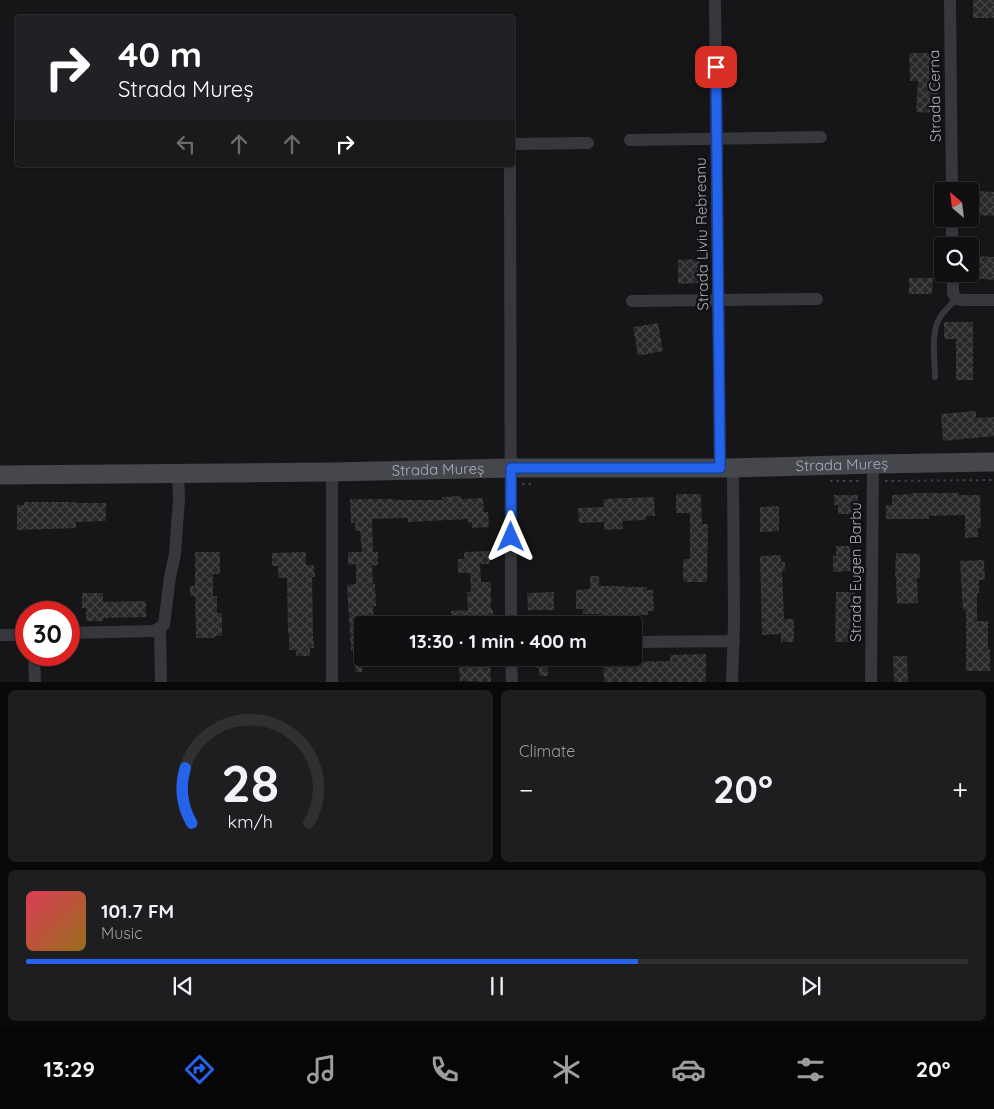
<!DOCTYPE html>
<html lang="en">
<head>
<meta charset="utf-8">
<style>
  :root { --surface:#101012; --page:#1e1e20; --text:#f1f3f6; --muted:#9c9d9f; --line:#303032; --accent:#2563eb }
  body { margin:0; font-family:Quicksand,sans-serif; background:var(--page); color:var(--text); height:100vh; display:flex; flex-direction:column; font-size:19px; white-space:nowrap }
  * { box-sizing:border-box; margin:0 }
  p { font-size:16px; color:var(--muted) }
  .icon { flex:none; width:28px; height:28px; fill:none; stroke:currentColor; stroke-width:2; stroke-linecap:round; stroke-linejoin:round }
  .map { position:relative; height:682px; overflow:hidden }
  .side { display:flex; flex-direction:column; gap:8px; padding:8px; background:#09090a; flex:1 }
  .side>* { flex:none }
  .hud { position:absolute; left:15px; top:15px; width:500px; height:152px; border-radius:5px; box-shadow:0 1px 4px #0004,0 0 0 1px var(--line); background:#202124; color:#fff; overflow:hidden }
  .needle { width:32px; rotate:332deg }
  .tools { position:absolute; left:934px; top:182px; display:grid; gap:10px }
  .tools a { display:grid; place-items:center; width:45px; height:45px; border-radius:5px; background:var(--surface); box-shadow:0 1px 4px #0004,0 0 0 1px var(--line); font-size:25px }
  .speed { position:absolute; left:15px; top:601px; display:flex; gap:10px; font-size:25px; font-weight:700; text-align:center }
  .speed>* { display:grid; place-content:center; width:65px; height:65px; border-radius:50%; background:var(--surface); box-shadow:0 1px 4px #0004,0 0 0 1px var(--line); line-height:1 }
  .speed .limit { border:8px solid #d22; background:#fff; color:#111 }
  .pin { position:absolute; display:grid; place-items:center; width:42px; height:42px; color:#fff; margin:-21px; border-radius:10px; box-shadow:0 2px 8px #0006 }
  .me { position:absolute; width:55px; margin:-28px; rotate:0deg; stroke-linejoin:round; filter:drop-shadow(0 0 4px #0008) }
  .turn { display:flex; align-items:center; gap:18px; height:105px; padding:0 20px; font-size:22px }
  .turn .icon { width:65px; height:65px; stroke-width:2.5 }
  .turn b { display:block; font-size:35px; line-height:42px }
  .lanes { display:flex; align-items:center; height:48px; padding:0 20px; background:#0003; justify-content:center; gap:25px; direction:ltr }
  .lanes .off { opacity:.35 }
  .big { font-size:38px; font-weight:700; line-height:1.1 }
  .side .widget { flex:1; display:flex; flex-direction:column; justify-content:center; gap:8px; min-width:0; padding:0 18px; border-radius:8px; background:var(--page) }
  .side .dial { align-items:center; gap:0 }
  .dial svg { height:130px; overflow:visible; fill:none; stroke:var(--line); stroke-width:7; stroke-linecap:round; text-anchor:middle }
  .dial text { fill:var(--text); stroke:none }
  .song { display:flex; align-items:center; gap:15px }
  .cover { width:60px; height:60px; border-radius:8px; background:linear-gradient(135deg,hsl(350 70% 55%),hsl(40 70% 35%)) }
  .played { height:5px; border-radius:2px; background:linear-gradient(90deg,var(--accent) 65%,var(--line) 65%) }
  .keys { display:flex; justify-content:space-around; direction:ltr }
  .heat { display:flex; justify-content:space-between; align-items:center; font-size:28px; direction:ltr }
  .side .tiles { flex:1; display:grid; gap:8px; grid-template-columns:1fr 1fr }
  .widget:last-child { grid-column:span 2 }
  .trip { position:absolute; left:354px; top:616px; width:288px; height:50px; border-radius:5px; background:var(--surface); box-shadow:0 1px 4px #0004,0 0 0 1px var(--line); font-weight:700; line-height:50px; text-align:center }
  .menu { display:flex; height:80px; justify-content:space-around; align-items:center; background:#060607; color:var(--muted) }
  .menu .icon { width:35px; height:35px }
  .menu .current { color:var(--accent) }
  .menu b { font-size:22px; color:var(--text) }
  .map>svg:first-child { display:block }
  .building { fill:url(#building-cross-hatch) }
  .lines { fill:none; stroke-linecap:round; stroke-linejoin:round }
  .path { stroke:#3d3f44; stroke-width:2; stroke-dasharray:2.5 4; stroke-linecap:butt }
  .lane { stroke:#37383d; stroke-width:6 }
  .street { stroke:#37383d; stroke-width:12 }
  .secondary { stroke:#45474d; stroke-width:19 }
  .route-casing { stroke:#184099; stroke-width:12 }
  .route { stroke:#2563eb; stroke-width:9 }
  .labels { text-anchor:middle; stroke-width:5; stroke-linejoin:round; paint-order:stroke }
  .street-label { font-size:15px; fill:#a8adb8; stroke:#111113 }
</style>
</head>
<body>
<div class="map">
<svg width="994" height="682" viewBox="0 0 994 682">
  <defs>
    <pattern id="building-cross-hatch" width="8" height="8" patternUnits="userSpaceOnUse" patternTransform="scale(1.25)"><rect width="8" height="8" fill="#29292c"/><path d="M0 0l8 8M0 8l8-8" fill="none" stroke="#454548"/></pattern>
  </defs>
  <rect width="100%" height="100%" fill="#161618"/>
  <!-- building -->
  <path class="building" d="M 973,0 L 994,0 L 994,18 L 973,18 Z
    M 909,53 L 934,53 L 935,92 L 938,92 L 937,113 L 916,112 L 918,81 L 910,81 Z
    M 976,191 L 994,192 L 994,216 L 974,215 Z
    M 975,256 L 994,257 L 994,280 L 973,278 Z
    M 700,259 L 701,283 L 678,284 L 678,260 Z
    M 909,278 L 933,278 L 932,294 L 909,294 Z
    M 944,322 L 973,322 L 973,380 L 956,380 L 956,339 L 944,339 Z
    M 658,323 L 663,351 L 638,356 L 633,327 Z
    M 976,411 L 976,418 L 994,417 L 994,436 L 943,441 L 941,414 Z
    M 912,493 L 959,493 L 959,495 L 980,495 L 981,528 L 978,528 L 978,537 L 965,538 L 965,515 L 929,516 L 929,519 L 886,519 L 886,505 L 892,505 L 892,495 L 912,494 Z
    M 676,494 L 701,494 L 702,524 L 708,524 L 707,582 L 683,582 L 683,559 L 690,559 L 690,513 L 676,513 Z
    M 834,495 L 858,495 L 858,514 L 838,514 L 838,505 L 834,505 Z
    M 461,496 L 461,499 L 483,498 L 484,512 L 488,512 L 489,527 L 472,528 L 472,522 L 468,523 L 468,519 L 408,522 L 408,518 L 372,519 L 373,552 L 378,552 L 378,565 L 372,566 L 373,584 L 375,584 L 376,606 L 373,606 L 374,625 L 362,625 L 362,672 L 355,672 L 354,651 L 351,651 L 347,585 L 356,584 L 356,564 L 348,565 L 348,552 L 362,552 L 360,531 L 355,531 L 355,523 L 351,523 L 350,499 L 395,499 L 395,500 L 442,500 L 442,497 Z
    M 654,497 L 655,516 L 646,516 L 646,520 L 622,521 L 623,529 L 604,530 L 604,522 L 579,523 L 578,508 L 604,507 L 603,499 Z
    M 24,502 L 76,502 L 76,503 L 106,503 L 106,521 L 76,522 L 76,528 L 17,530 L 17,505 L 24,505 Z
    M 779,506 L 779,531 L 760,532 L 760,507 Z
    M 836,546 L 850,546 L 851,571 L 833,572 L 833,556 L 836,556 Z
    M 490,551 L 490,564 L 480,564 L 481,582 L 491,582 L 491,609 L 493,609 L 493,622 L 488,622 L 488,625 L 452,625 L 451,611 L 468,610 L 467,592 L 471,592 L 470,573 L 458,573 L 458,559 L 464,559 L 464,552 Z
    M 195,552 L 220,552 L 220,574 L 213,574 L 213,596 L 217,596 L 217,613 L 222,613 L 222,636 L 214,636 L 214,638 L 196,638 L 195,596 L 190,596 L 190,586 L 195,586 Z
    M 306,552 L 306,565 L 314,565 L 315,577 L 312,577 L 313,640 L 314,640 L 314,648 L 310,648 L 310,656 L 296,656 L 296,650 L 289,650 L 289,634 L 288,634 L 287,578 L 278,578 L 278,566 L 272,566 L 272,553 Z
    M 896,553 L 920,554 L 920,578 L 917,578 L 918,603 L 897,604 L 896,577 L 895,577 Z
    M 781,555 L 781,562 L 785,562 L 785,571 L 782,571 L 784,619 L 794,619 L 794,642 L 781,642 L 781,634 L 762,635 L 760,556 Z
    M 984,560 L 985,580 L 979,580 L 979,593 L 977,593 L 977,621 L 988,621 L 988,649 L 990,649 L 990,671 L 966,671 L 966,610 L 963,610 L 960,561 Z
    M 590,576 L 599,576 L 599,586 L 625,586 L 625,587 L 647,587 L 647,590 L 653,590 L 654,611 L 648,611 L 648,615 L 603,616 L 603,614 L 583,614 L 583,609 L 576,609 L 576,590 L 590,589 Z
    M 554,592 L 554,610 L 528,610 L 527,593 Z
    M 836,592 L 855,592 L 855,601 L 852,601 L 853,642 L 835,642 Z
    M 82,593 L 103,593 L 103,602 L 146,601 L 146,617 L 103,618 L 103,621 L 86,621 L 86,608 L 82,608 Z
    M 706,654 L 706,682 L 604,682 L 603,661 L 623,660 L 623,662 L 670,661 L 670,655 Z
    M 893,656 L 907,656 L 908,682 L 894,682 Z
    M 469,658 L 490,658 L 491,682 L 460,681 L 459,667 L 469,666 Z
    M 535,658 L 547,658 L 548,676 L 539,676 L 539,668 L 535,668 Z"/>
  <g class="lines">
    <!-- path -->
    <path class="path" d="M 830,481 L 860,481
      M 885,481 L 994,480
      M 522,484 L 533,484"/>
    <!-- lane -->
    <path class="lane" d="M 935,377 C 935,361 931,336 938,321 C 942,312 950,306 956,299"/>
    <!-- street -->
    <path class="street" d="M 715,0 L 720,468
      M 950,0 L 952,191
      M 630,140 L 821,137
      M 512,144 L 588,143
      M 510,165 L 511,625
      M 952,219 L 952,246
      M 953,274 L 953,293 L 956,299 L 963,300 L 994,300
      M 632,301 L 817,299
      M 332,472 L 332,682
      M 160,629 L 161,682
      M 69,633 L 154,631 L 164,625 L 170,577 L 175,554 L 179,499 L 178,473
      M 0,635 L 26,635
      M 632,642 L 734,641
      M 34,655 L 35,682
      M 511,658 L 512,682
      M 732,682 L 734,623 L 733,468
      M 871,682 L 873,464"/>
    <!-- secondary -->
    <path class="secondary" id="s1" d="M 0,475 L 332,472 L 511,468 L 733,468 L 873,464 L 994,462"/>
  </g>
  <g class="lines">
    <defs>
      <path id="route" d="M 511,537 L 511,468 L 720,468 L 716,67"/>
    </defs>
    <!-- route casing -->
    <use href="#route" class="route-casing"/>
    <!-- route -->
    <use href="#route" class="route"/>
  </g>
  <g class="labels">
    <!-- street labels -->
    <g class="street-label">
      <text transform="translate(935 96) rotate(-91)" y="5">Strada Cerna</text>
      <text transform="translate(702 234) rotate(-91)" y="5">Strada Liviu Rebreanu</text>
      <text dy="5" stroke="none"><textPath href="#s1" startOffset="842">Strada Mureș</textPath></text>
      <text dy="5" stroke="none"><textPath href="#s1" startOffset="438">Strada Mureș</textPath></text>
      <text transform="translate(856 572) rotate(-90)" y="5">Strada Eugen Barbu</text>
    </g>
  </g>
</svg>
<div class="tools">
<a><svg class="needle" viewBox="-14 -14 28 28"><path d="M0-13l5 13h-10z" fill="#e53935"/><path d="M0 13l5-13h-10z" fill="#9c9d9f"/></svg></a>
<a><svg class="icon" aria-label="search" viewBox="0 0 24 24"><circle cx="10" cy="10" r="6"/><path d="M15 15l6 6"/></svg></a>
</div>
<div class="speed"><div class="limit">30</div></div>
<div class="pin" style="left:716px;top:67px;background:#d93025"><svg class="icon" aria-label="arrive" viewBox="0 0 24 24"><path d="M6 21V4h12l-3 4 3 4H6"/></svg></div>
<svg class="me" style="left:511px;top:537px" viewBox="-20 -20 40 40"><path d="M0-17L14 15 0 8-14 15z" fill="#2563eb" stroke="#fff" stroke-width="4"/></svg>
<div class="trip">13:30 · 1 min · 400 m</div>
<div class="hud">
<div class="turn"><svg class="icon" aria-label="right" viewBox="0 0 24 24"><path d="M7 20v-9h11M14 6l5 5-5 5"/></svg><div><b>40 m</b>Strada Mureș</div></div>
<div class="lanes"><svg class="icon off" aria-label="left" viewBox="0 0 24 24"><path d="M17 20v-9H6M10 6l-5 5 5 5"/></svg><svg class="icon off" aria-label="ahead" viewBox="0 0 24 24"><path d="M12 20V5M6 11l6-6 6 6"/></svg><svg class="icon off" aria-label="ahead" viewBox="0 0 24 24"><path d="M12 20V5M6 11l6-6 6 6"/></svg><svg class="icon" aria-label="right" viewBox="0 0 24 24"><path d="M7 20v-9h11M14 6l5 5-5 5"/></svg></div>
</div>
</div>
<section class="side">
<div class="tiles">
<div class="widget dial"><svg viewBox="0 0 100 80">
<path d="M14 69A42 42 0 1 1 86 69"/>
<path d="M14 69A42 42 0 0 1 10 35" stroke="#2563eb"/>
<text x="50" y="56" font-size="32" font-weight="700">28</text>
<text x="50" y="72" font-size="11">km/h</text>
</svg></div>
<div class="widget"><p>Climate</p>
<div class="heat"><a>−</a><b class="big">20°</b><a>+</a></div>
</div>
<div class="widget">
<div class="song"><i class="cover"></i><div><b>101.7 FM</b><p>Music</p></div></div>
<div class="played"></div>
<div class="keys"><svg class="icon" aria-label="previous" viewBox="0 0 24 24"><path d="M18 5L8 12l10 7zM5 5v14"/></svg><svg class="icon" aria-label="pause" viewBox="0 0 24 24"><path d="M8 5v14M16 5v14"/></svg><svg class="icon" aria-label="next" viewBox="0 0 24 24"><path d="M6 5l10 7-10 7zM19 5v14"/></svg></div>
</div>
</div>
</section>
<nav class="menu">
<b>13:29</b>
<svg class="icon current" aria-label="directions" viewBox="0 0 24 24"><path d="M12 3l9 9-9 9-9-9zM9 14v-3h6M13 9l2 2-2 2"/></svg>
<svg class="icon" aria-label="music" viewBox="0 0 24 24"><path d="M9 18V5l10-2v13"/><circle cx="6" cy="18" r="3"/><circle cx="16" cy="16" r="3"/></svg>
<svg class="icon" aria-label="phone" viewBox="0 0 24 24"><path d="M5 4h4l2 5-3 2q2 4 5 5l2-3 5 2v4C11 20 4 13 5 4z"/></svg>
<svg class="icon" aria-label="climate" viewBox="0 0 24 24"><path d="M12 3v18M4 7l16 10M4 17L20 7"/></svg>
<svg class="icon" aria-label="car" viewBox="0 0 24 24"><path d="M5 17H2v-5l4-1 3-4h7l3 4 3 1v5h-3M9 17h6M6 11h13"/><circle cx="7" cy="17" r="2"/><circle cx="17" cy="17" r="2"/></svg>
<svg class="icon" aria-label="filters" viewBox="0 0 24 24"><path d="M4 7h16M4 17h16"/><circle cx="9" cy="7" r="2"/><circle cx="15" cy="17" r="2"/></svg>
<b>20°</b>
</nav>
</body>
</html>
